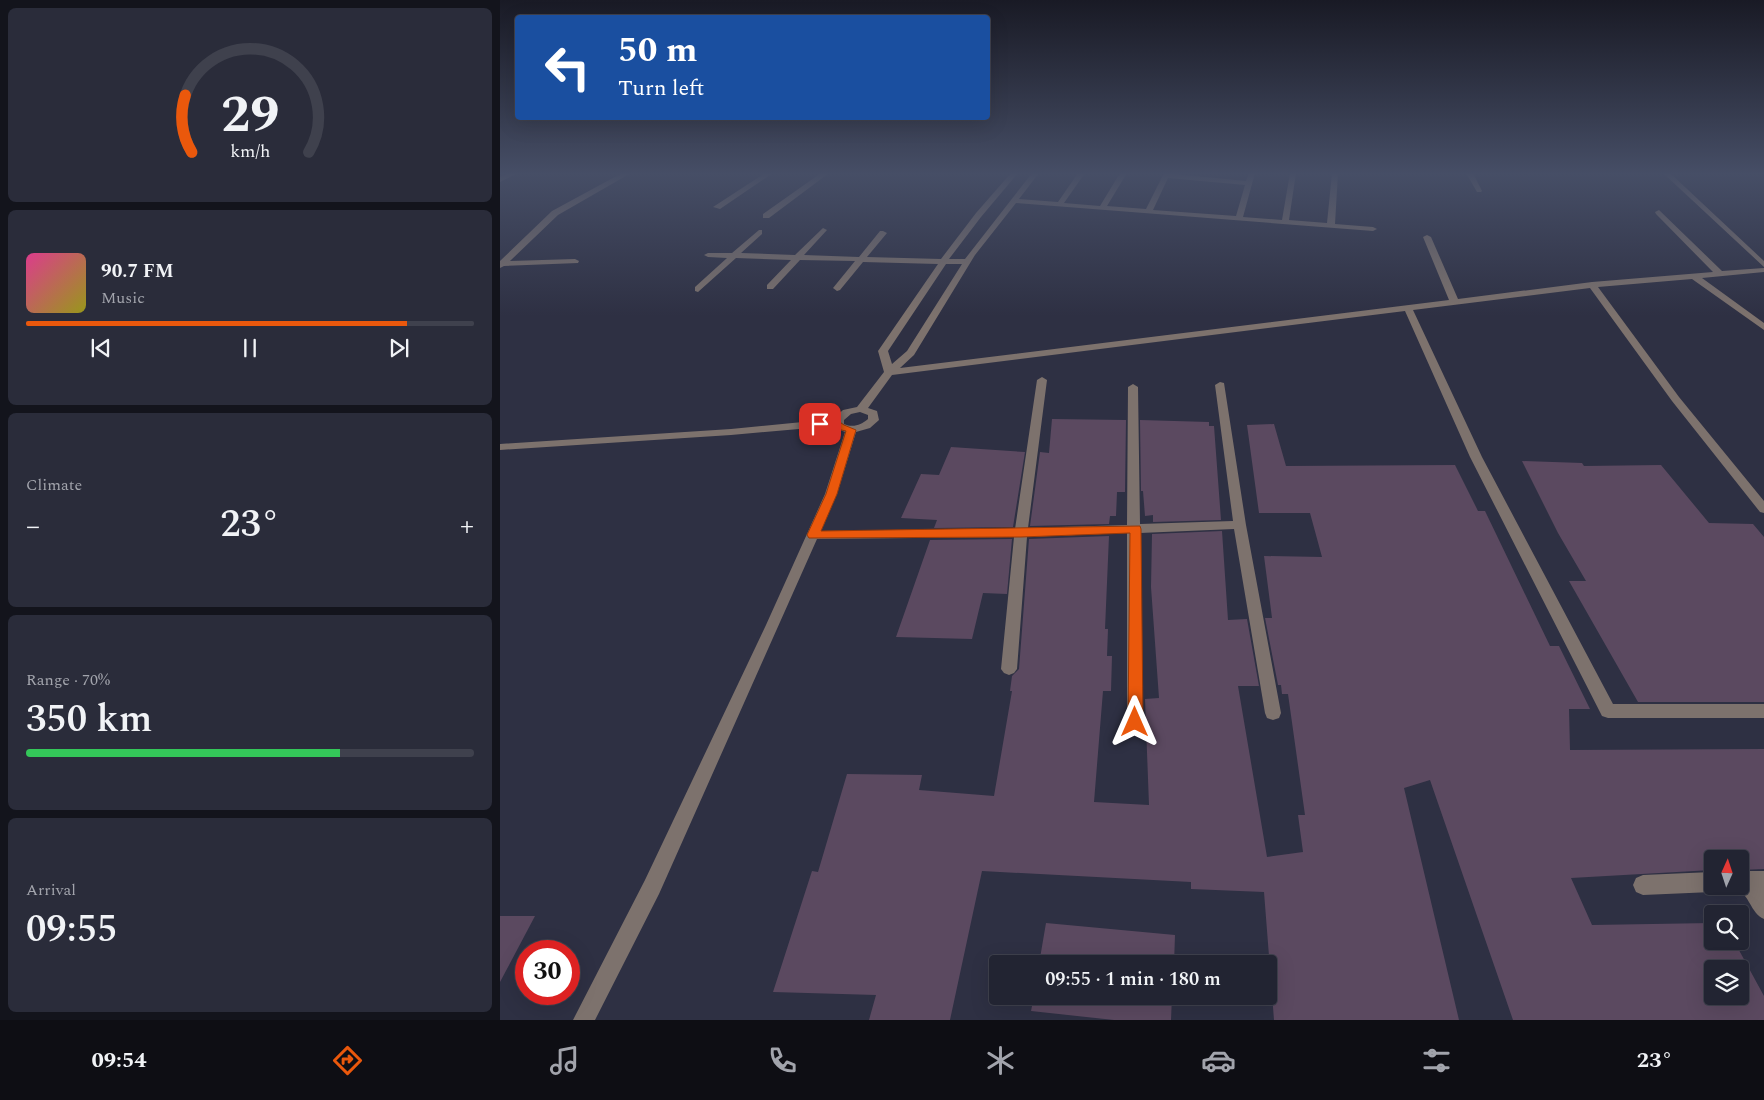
<!DOCTYPE html>
<html lang="en">
<head>
<meta charset="utf-8">
<style>
  :root { --surface:#222432; --page:#2a2c3a; --text:#f1f3f6; --muted:#a2a4ac; --line:#3f414d; --accent:#ea580c }
  body { margin:0; font-family:Spectral,serif; background:var(--page); color:var(--text); height:100vh; display:flex; flex-direction:column; font-size:19px; white-space:nowrap }
  * { box-sizing:border-box; margin:0 }
  p { font-size:16px; color:var(--muted) }
  .icon { flex:none; width:28px; height:28px; fill:none; stroke:currentColor; stroke-width:2; stroke-linecap:round; stroke-linejoin:round }
  .map { position:relative; flex:1; overflow:hidden }
  .side { display:flex; flex-direction:column; gap:8px; padding:8px; background:#13141c; width:500px }
  .side>* { flex:none }
  .banner { position:absolute; left:15px; top:15px; width:475px; height:105px; border-radius:5px; box-shadow:0 5px 20px #0002,0 0 0 1px var(--line); background:#1a4fa0; color:#fff; overflow:hidden }
  .needle { width:32px; rotate:3deg }
  .fabs { position:absolute; left:1204px; top:850px; display:grid; gap:10px }
  .fabs a { display:grid; place-items:center; width:45px; height:45px; border-radius:5px; background:var(--surface); box-shadow:0 5px 20px #0002,0 0 0 1px var(--line); font-size:25px }
  .speed { position:absolute; left:15px; top:940px; display:flex; gap:10px; font-size:25px; font-weight:700; text-align:center }
  .speed>* { display:grid; place-content:center; width:65px; height:65px; border-radius:50%; background:var(--surface); box-shadow:0 5px 20px #0002,0 0 0 1px var(--line); line-height:1 }
  .speed .limit { border:8px solid #d22; background:#fff; color:#111 }
  .pin { position:absolute; display:grid; place-items:center; width:42px; height:42px; color:#fff; margin:-21px; border-radius:10px; box-shadow:0 2px 8px #0006 }
  .me { position:absolute; width:55px; margin:-28px; rotate:0deg; stroke-linejoin:round; filter:drop-shadow(0 0 4px #0008) }
  .turn { display:flex; align-items:center; gap:18px; height:105px; padding:0 20px; font-size:22px }
  .turn .icon { width:65px; height:65px; stroke-width:2.5 }
  .turn b { display:block; font-size:35px; line-height:42px }
  .big { font-size:38px; font-weight:600; line-height:1.1 }
  .side .tile { flex:1; display:flex; flex-direction:column; justify-content:center; gap:8px; min-width:0; padding:0 18px; border-radius:8px; background:var(--page) }
  .side .dial { align-items:center; gap:0 }
  .dial svg { height:130px; overflow:visible; fill:none; stroke:var(--line); stroke-width:7; stroke-linecap:round; text-anchor:middle }
  .dial text { fill:var(--text); stroke:none }
  .song { display:flex; align-items:center; gap:15px }
  .cover { width:60px; height:60px; border-radius:8px; background:linear-gradient(135deg,hsl(330 70% 55%),hsl(60 70% 35%)) }
  .played { height:5px; border-radius:2px; background:linear-gradient(90deg,var(--accent) 85%,var(--line) 85%) }
  .keys { display:flex; justify-content:space-around; direction:ltr }
  .heat { display:flex; justify-content:space-between; align-items:center; font-size:28px; direction:ltr }
  .charge { height:8px; border-radius:4px; background:linear-gradient(90deg,#34c759 70%,var(--line) 0) }
  .trip { position:absolute; left:489px; top:955px; width:288px; height:50px; border-radius:5px; background:var(--surface); box-shadow:0 5px 20px #0002,0 0 0 1px var(--line); font-weight:600; line-height:50px; text-align:center }
  .tab-bar { display:flex; height:80px; justify-content:space-around; align-items:center; background:#0e0e14; color:var(--muted) }
  .tab-bar .icon { width:35px; height:35px }
  .tab-bar .current { color:var(--accent) }
  .tab-bar b { font-size:22px; color:var(--text) }
  main { display:flex; flex:1; min-height:0 }
  .map>svg:first-child { display:block }
  .building { fill:#5b4960; fill-rule:evenodd }
  .lines { fill:none; stroke-linecap:round; stroke-linejoin:round }
  .minor { fill:#7d726d; fill-rule:evenodd }
  .route { fill:#ea580c; stroke:#983908 }
</style>
</head>
<body>
<main>
<section class="side">
<div class="tile dial"><svg viewBox="0 0 100 80">
<path d="M14 69A42 42 0 1 1 86 69"/>
<path d="M14 69A42 42 0 0 1 10 34" stroke="#ea580c"/>
<text x="50" y="56" font-size="32" font-weight="700">29</text>
<text x="50" y="72" font-size="11">km/h</text>
</svg></div>
<div class="tile">
<div class="song"><i class="cover"></i><div><b>90.7 FM</b><p>Music</p></div></div>
<div class="played"></div>
<div class="keys"><svg class="icon" aria-label="previous" viewBox="0 0 24 24"><path d="M18 5L8 12l10 7zM5 5v14"/></svg><svg class="icon" aria-label="pause" viewBox="0 0 24 24"><path d="M8 5v14M16 5v14"/></svg><svg class="icon" aria-label="next" viewBox="0 0 24 24"><path d="M6 5l10 7-10 7zM19 5v14"/></svg></div>
</div>
<div class="tile"><p>Climate</p>
<div class="heat"><a>−</a><b class="big">23°</b><a>+</a></div>
</div>
<div class="tile"><p>Range · 70%</p><b class="big">350 km</b><div class="charge"></div></div>
<div class="tile"><p>Arrival</p><b class="big">09:55</b></div>
</section>
<div class="map">
<svg width="1264" height="1020" viewBox="0 0 1264 1020">
  <rect width="100%" height="100%" fill="#2e3043"/>
  <!-- building -->
  <path class="building" d="M 552,419 L 626,420 L 625,492 L 617,492 L 616,516 L 610,516 L 609,524 L 530,526 L 540,452 L 549,453 Z
    M 640,420 L 709,422 L 709,426 L 714,426 L 721,520 L 653,522 L 653,515 L 645,516 L 643,491 L 641,491 Z
    M 774,424 L 786,466 L 955,465 L 978,511 L 985,511 L 1050,646 L 1059,646 L 1090,709 L 1069,709 L 1070,750 L 1264,749 L 1264,869 L 1240,870 L 1240,859 L 1212,859 L 1212,870 L 1071,878 L 1092,925 L 1212,923 L 1212,941 L 1234,941 L 1264,996 L 1264,1020 L 1013,1020 L 930,780 L 904,788 L 959,1020 L 774,1020 L 764,892 L 691,889 L 691,882 L 482,871 L 450,1020 L 369,1020 L 376,995 L 273,992 L 312,871 L 318,872 L 347,774 L 422,775 L 419,790 L 494,796 L 512,691 L 510,691 L 512,676 L 519,669 L 529,539 L 609,536 L 605,629 L 608,629 L 607,656 L 612,656 L 611,691 L 603,691 L 594,802 L 649,805 L 645,699 L 659,698 L 651,587 L 652,534 L 722,531 L 728,620 L 747,619 L 759,686 L 738,686 L 767,857 L 803,852 L 798,815 L 805,815 L 788,694 L 782,694 L 781,685 L 778,685 L 765,618 L 772,618 L 764,556 L 822,557 L 810,513 L 759,513 L 747,425 ZM 1212,969 L 1240,969 L 1240,996 L 1212,996 Z
    M 451,447 L 525,452 L 513,527 L 434,528 L 437,520 L 401,518 L 421,474 L 439,475 Z
    M 1022,461 L 1082,463 L 1084,466 L 1161,465 L 1209,523 L 1253,524 L 1264,537 L 1264,702 L 1138,702 L 1069,581 L 1086,581 L 1058,533 Z
    M 512,539 L 507,594 L 483,593 L 472,639 L 396,637 L 430,540 Z
    M 0,916 L 35,916 L 0,982 Z
    M 546,923 L 675,935 L 674,964 L 539,964 Z
    M 534,996 L 672,996 L 671,1020 L 614,1020 L 531,1011 Z"/>
  <g class="lines">
    <!-- minor -->
    <path class="minor" d="M 9,173 L 18,173 L 0,182 L 0,177 Z
      M 122,173 L 131,173 L 58,215 L 10,261 L 75,259 L 79,261 L 78,263 L 4,266 L 0,268 L 0,261 L 52,211 Z
      M 265,173 L 273,173 L 220,209 L 213,207 Z
      M 321,173 L 329,173 L 269,218 L 263,218 L 263,214 Z
      M 511,173 L 518,173 L 481,217 L 449,259 L 465,259 L 532,173 L 539,173 L 519,199 L 558,202 L 578,173 L 585,173 L 564,203 L 600,206 L 620,173 L 627,173 L 607,206 L 646,209 L 664,173 L 746,181 L 749,173 L 755,173 L 743,217 L 782,220 L 790,173 L 796,173 L 789,220 L 827,223 L 832,173 L 838,173 L 835,224 L 873,227 L 877,229 L 873,231 L 516,203 L 475,255 L 414,355 L 400,368 L 949,300 L 923,237 L 927,235 L 931,237 L 958,299 L 1092,282 L 1213,272 L 1156,214 L 1155,212 L 1159,210 L 1222,271 L 1264,268 L 1264,272 L 1202,278 L 1264,323 L 1264,330 L 1192,279 L 1098,287 L 1179,397 L 1264,501 L 1264,513 L 1260,512 L 1172,401 L 1090,288 L 913,310 L 982,457 L 1113,704 L 1264,704 L 1264,718 L 1108,718 L 1102,716 L 970,457 L 905,311 L 392,375 L 368,408 L 377,411 L 379,420 L 370,428 L 356,432 L 337,494 L 321,531 L 515,529 L 537,380 L 542,377 L 547,380 L 528,528 L 627,525 L 628,387 L 633,384 L 638,387 L 640,524 L 733,521 L 715,385 L 720,382 L 724,383 L 746,525 L 781,713 L 779,718 L 773,720 L 767,718 L 765,713 L 734,529 L 640,533 L 643,722 L 641,727 L 635,729 L 629,727 L 627,722 L 627,533 L 527,537 L 517,669 L 514,673 L 509,675 L 504,673 L 501,669 L 514,537 L 317,539 L 159,894 L 95,1020 L 73,1020 L 145,880 L 266,625 L 325,494 L 345,432 L 335,428 L 333,426 L 231,435 L 0,450 L 0,444 L 231,429 L 333,419 L 343,410 L 357,407 L 384,372 L 378,351 L 438,264 L 363,262 L 340,290 L 337,291 L 333,288 L 355,261 L 300,260 L 273,289 L 267,289 L 267,285 L 291,260 L 236,258 L 198,292 L 195,291 L 195,287 L 227,258 L 208,257 L 204,255 L 208,253 L 232,253 L 259,230 L 262,230 L 262,234 L 241,253 L 295,255 L 323,228 L 327,230 L 304,255 L 359,257 L 380,231 L 383,231 L 387,233 L 367,257 L 441,259 L 476,213 ZM 668,178 L 745,185 L 736,216 L 653,210 ZM 446,264 L 462,264 L 407,351 L 392,364 L 388,351 ZM 360,412 L 368,415 L 368,419 C 361,425 353,428 344,424 L 344,420 L 351,414 Z
      M 966,173 L 973,173 L 982,191 L 981,192 L 977,192 Z
      M 1163,173 L 1170,173 L 1264,261 L 1264,267 Z
      M 1242,871 L 1264,871 L 1264,919 C 1250,913 1250,894 1235,888 L 1235,886 L 1240,886 L 1240,872 Z
      M 1212,872 L 1212,886 L 1220,886 L 1212,892 L 1143,895 L 1136,892 L 1133,885 L 1136,878 L 1143,875 Z"/>
  </g>
  <!-- sky -->
  <linearGradient id="sky" x2="0" y2="1"><stop stop-color="#191a25"/><stop offset="0.55" stop-color="#464e66"/><stop offset="1" stop-color="#464e66" stop-opacity="0"/></linearGradient>
  <rect width="1264" height="316" fill="url(#sky)"/>
  <!-- route -->
  <path class="route" d="M 337,420 L 344,425 L 356,430 L 337,494 L 321,531 L 640,526 L 641,529 L 643,722 L 640,726 L 635,728 L 630,726 L 628,722 L 630,533 L 521,537 L 309,538 L 307,535 L 326,494 L 346,431 L 337,429 L 335,426 L 320,427 L 315,424 L 320,421 Z"/>
</svg>
<div class="fabs">
<a><svg class="needle" viewBox="-14 -14 28 28"><path d="M0-13l5 13h-10z" fill="#e53935"/><path d="M0 13l5-13h-10z" fill="#a2a4ac"/></svg></a>
<a><svg class="icon" aria-label="search" viewBox="0 0 24 24"><circle cx="10" cy="10" r="6"/><path d="M15 15l6 6"/></svg></a>
<a><svg class="icon" aria-label="layers" viewBox="0 0 24 24"><path d="M12 4l9 5-9 5-9-5zM3 14l9 5 9-5"/></svg></a>
</div>
<div class="speed"><div class="limit">30</div></div>
<div class="pin" style="left:320px;top:424px;background:#d93025"><svg class="icon" aria-label="arrive" viewBox="0 0 24 24"><path d="M6 21V4h12l-3 4 3 4H6"/></svg></div>
<svg class="me" style="left:635px;top:722px" viewBox="-20 -20 40 40"><path d="M0-17L14 15 0 8-14 15z" fill="#ea580c" stroke="#fff" stroke-width="4"/></svg>
<div class="trip">09:55 · 1 min · 180 m</div>
<div class="banner">
<div class="turn"><svg class="icon" aria-label="left" viewBox="0 0 24 24"><path d="M17 20v-9H6M10 6l-5 5 5 5"/></svg><div><b>50 m</b>Turn left</div></div>
</div>
</div>
</main>
<nav class="tab-bar">
<b>09:54</b>
<svg class="icon current" aria-label="directions" viewBox="0 0 24 24"><path d="M12 3l9 9-9 9-9-9zM9 14v-3h6M13 9l2 2-2 2"/></svg>
<svg class="icon" aria-label="music" viewBox="0 0 24 24"><path d="M9 18V5l10-2v13"/><circle cx="6" cy="18" r="3"/><circle cx="16" cy="16" r="3"/></svg>
<svg class="icon" aria-label="phone" viewBox="0 0 24 24"><path d="M5 4h4l2 5-3 2q2 4 5 5l2-3 5 2v4C11 20 4 13 5 4z"/></svg>
<svg class="icon" aria-label="climate" viewBox="0 0 24 24"><path d="M12 3v18M4 7l16 10M4 17L20 7"/></svg>
<svg class="icon" aria-label="car" viewBox="0 0 24 24"><path d="M5 17H2v-5l4-1 3-4h7l3 4 3 1v5h-3M9 17h6M6 11h13"/><circle cx="7" cy="17" r="2"/><circle cx="17" cy="17" r="2"/></svg>
<svg class="icon" aria-label="filters" viewBox="0 0 24 24"><path d="M4 7h16M4 17h16"/><circle cx="9" cy="7" r="2"/><circle cx="15" cy="17" r="2"/></svg>
<b>23°</b>
</nav>
</body>
</html>
